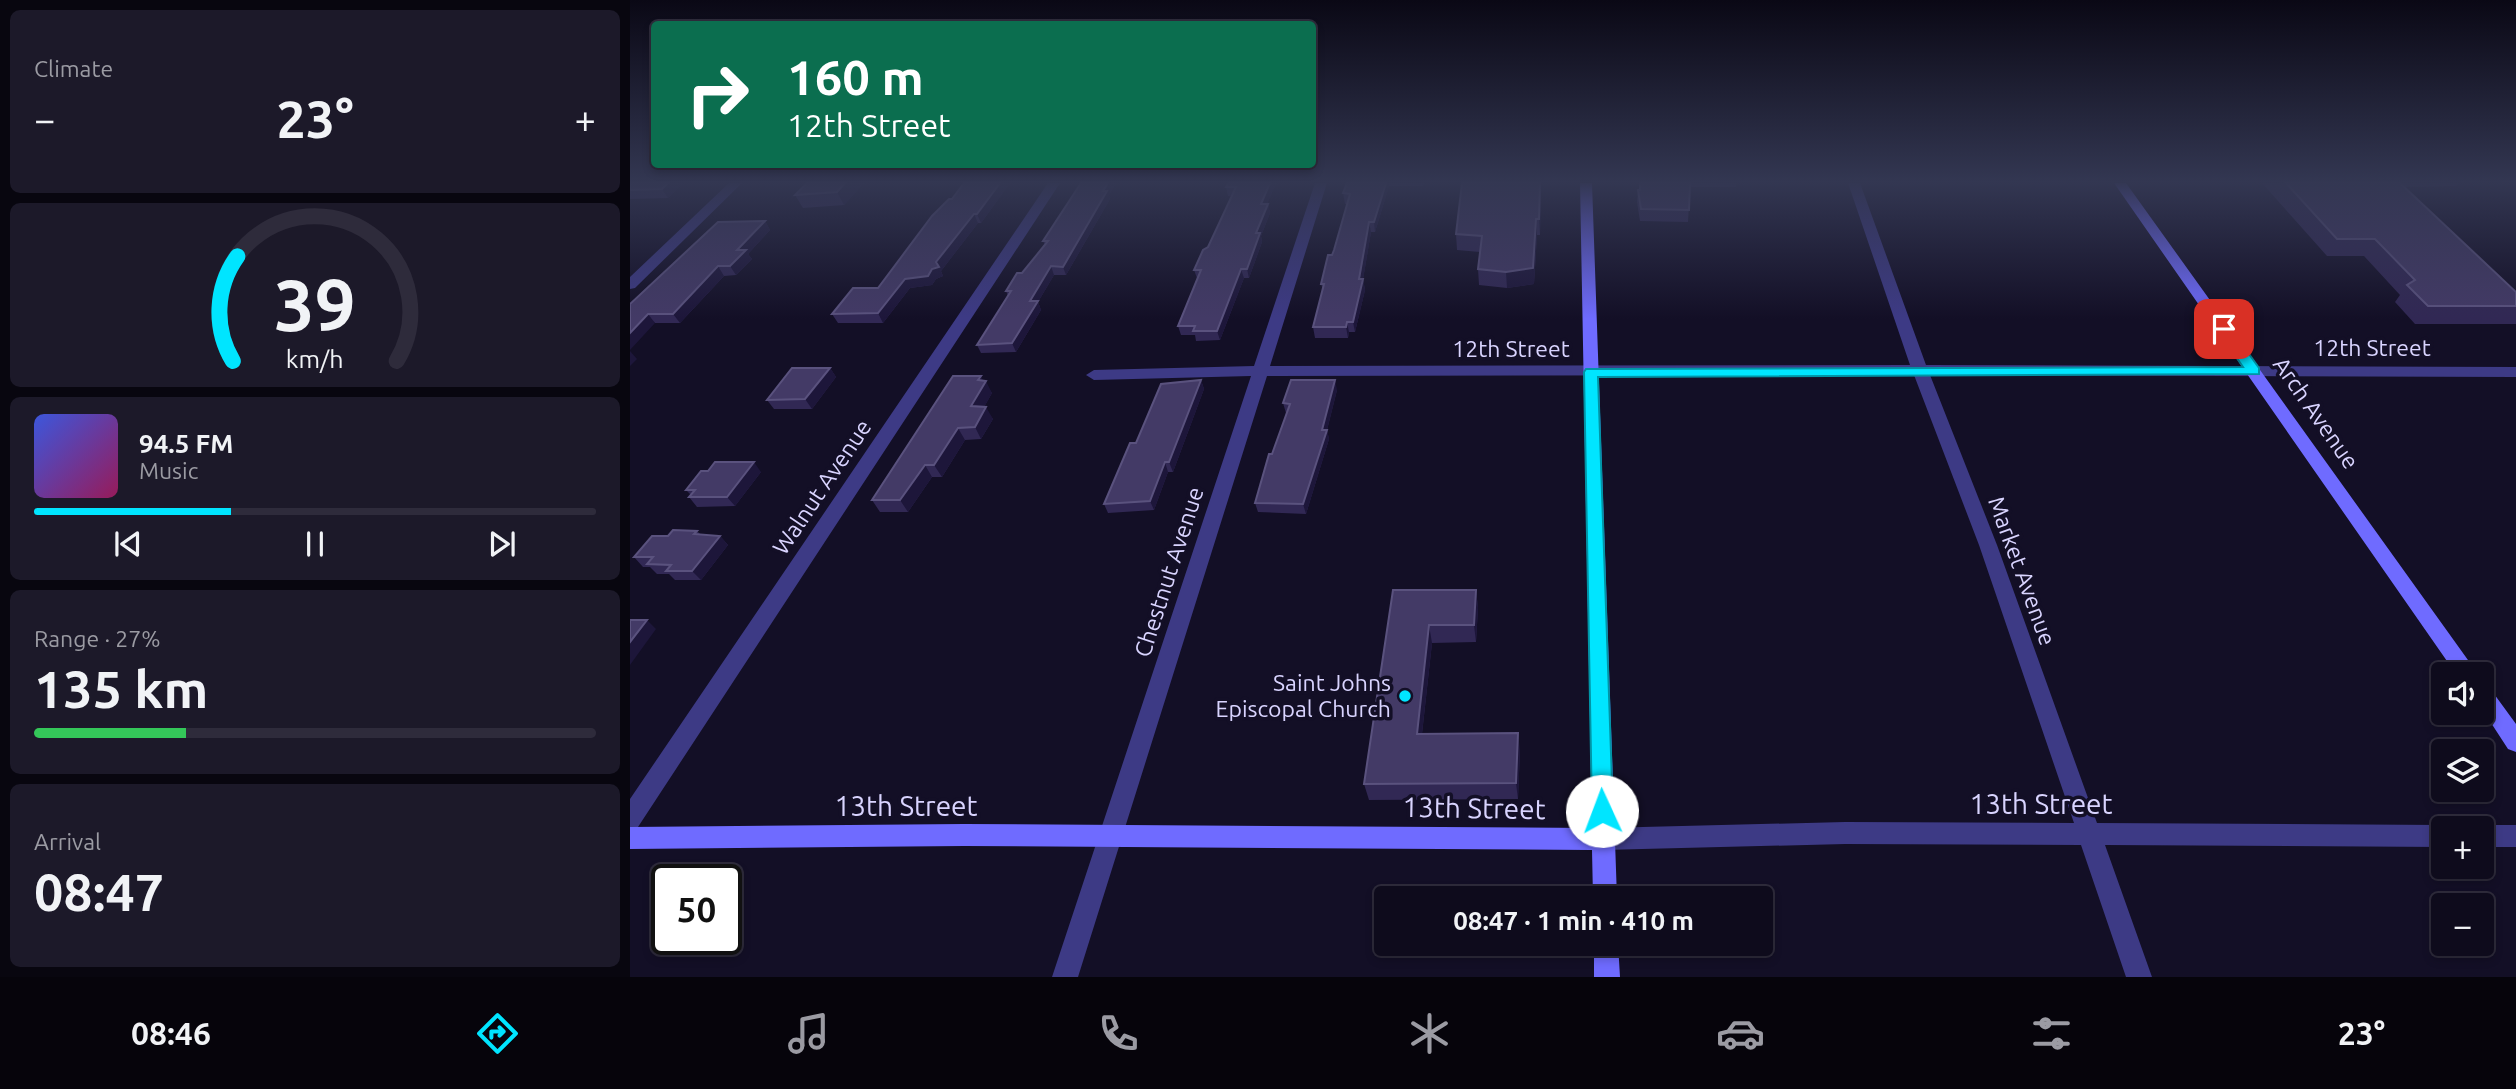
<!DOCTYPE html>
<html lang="en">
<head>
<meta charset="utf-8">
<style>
  :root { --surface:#0e0b1c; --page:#1c1929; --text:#f1f3f6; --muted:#9b9ba3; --line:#2e2b3b; --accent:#00e5ff }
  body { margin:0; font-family:Ubuntu,sans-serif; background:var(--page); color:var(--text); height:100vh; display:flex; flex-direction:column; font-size:26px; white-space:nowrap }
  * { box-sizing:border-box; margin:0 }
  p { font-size:23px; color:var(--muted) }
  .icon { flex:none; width:38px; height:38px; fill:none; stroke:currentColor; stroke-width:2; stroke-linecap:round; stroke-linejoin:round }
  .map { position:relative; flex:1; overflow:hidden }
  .details { display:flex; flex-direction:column; gap:10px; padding:10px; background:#08060f; width:630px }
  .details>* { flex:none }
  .top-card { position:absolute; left:21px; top:21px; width:665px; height:147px; border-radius:7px; box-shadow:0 4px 10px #0003,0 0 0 2px var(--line); background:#0b6e4f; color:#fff; overflow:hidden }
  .tools { position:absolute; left:1801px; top:662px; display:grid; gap:14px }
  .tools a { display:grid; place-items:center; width:63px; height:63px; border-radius:7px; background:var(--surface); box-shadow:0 4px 10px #0003,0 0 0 2px var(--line); font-size:35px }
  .speed { position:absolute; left:21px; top:864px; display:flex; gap:14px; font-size:35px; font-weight:700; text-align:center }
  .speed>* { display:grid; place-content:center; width:91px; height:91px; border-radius:50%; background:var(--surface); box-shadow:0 4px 10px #0003,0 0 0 2px var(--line); line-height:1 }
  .speed .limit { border:4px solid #111; border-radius:10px; background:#fff; color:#111 }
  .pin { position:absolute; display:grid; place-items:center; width:60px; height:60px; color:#fff; margin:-30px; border-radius:14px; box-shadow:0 4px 10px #0006 }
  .me { position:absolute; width:77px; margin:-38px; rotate:358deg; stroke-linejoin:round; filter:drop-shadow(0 0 5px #0008) }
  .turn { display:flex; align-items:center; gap:24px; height:147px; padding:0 21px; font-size:32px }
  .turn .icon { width:91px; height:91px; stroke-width:2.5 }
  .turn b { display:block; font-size:49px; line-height:60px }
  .big { font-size:52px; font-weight:600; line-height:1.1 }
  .details .widget { flex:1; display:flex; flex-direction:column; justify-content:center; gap:10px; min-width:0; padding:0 24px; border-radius:10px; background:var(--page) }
  .details .dial { align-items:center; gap:0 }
  .dial svg { height:182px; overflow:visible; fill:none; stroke:var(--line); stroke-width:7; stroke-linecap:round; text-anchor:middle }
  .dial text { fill:var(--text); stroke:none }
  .song { display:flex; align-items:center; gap:21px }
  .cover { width:84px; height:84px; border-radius:10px; background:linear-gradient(135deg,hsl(230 70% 55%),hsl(330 70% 35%)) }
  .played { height:7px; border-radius:4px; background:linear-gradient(90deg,var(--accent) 35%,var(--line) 35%) }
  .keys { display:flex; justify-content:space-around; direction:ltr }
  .heat { display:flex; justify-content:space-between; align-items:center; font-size:38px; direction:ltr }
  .charge { height:10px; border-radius:5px; background:linear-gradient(90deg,#34c759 27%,var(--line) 0) }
  .trip { position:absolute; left:744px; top:886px; width:399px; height:70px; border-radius:7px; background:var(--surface); box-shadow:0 4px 10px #0003,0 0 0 2px var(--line); font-weight:600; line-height:70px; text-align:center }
  .tab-bar { display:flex; height:112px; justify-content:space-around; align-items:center; background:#06040b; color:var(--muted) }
  .tab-bar .icon { width:49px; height:49px }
  .tab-bar .active { color:var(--accent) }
  .tab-bar b { font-size:32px; color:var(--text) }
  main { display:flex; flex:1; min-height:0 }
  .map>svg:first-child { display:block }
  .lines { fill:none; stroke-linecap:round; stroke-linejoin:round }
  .street { fill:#3d3a85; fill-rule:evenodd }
  .secondary { fill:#6f6bff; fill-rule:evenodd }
  .wall { fill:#312854 }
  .shaded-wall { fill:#1d163a }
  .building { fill:#433a66; stroke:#5a527e; stroke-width:2 }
  .route { fill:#00e5ff; stroke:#0095a6; stroke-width:2 }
  .poi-dot { fill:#00e5ff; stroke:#130f26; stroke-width:2.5 }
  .labels { text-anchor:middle; stroke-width:7; stroke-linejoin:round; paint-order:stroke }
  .street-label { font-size:23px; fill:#d9d4ff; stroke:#130f26 }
  .poi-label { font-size:23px; fill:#d9d4ff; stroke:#130f26; text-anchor:end }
  .near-street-label { font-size:28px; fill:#d9d4ff; stroke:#130f26 }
</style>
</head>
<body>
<main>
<section class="details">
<div class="widget"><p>Climate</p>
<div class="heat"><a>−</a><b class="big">23°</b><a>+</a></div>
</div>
<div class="widget dial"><svg viewBox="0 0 100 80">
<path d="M14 69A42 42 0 1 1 86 69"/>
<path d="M14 69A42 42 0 0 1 16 23" stroke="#00e5ff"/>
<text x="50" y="56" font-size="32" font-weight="700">39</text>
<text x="50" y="72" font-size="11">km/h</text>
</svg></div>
<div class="widget">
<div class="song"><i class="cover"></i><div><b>94.5 FM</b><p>Music</p></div></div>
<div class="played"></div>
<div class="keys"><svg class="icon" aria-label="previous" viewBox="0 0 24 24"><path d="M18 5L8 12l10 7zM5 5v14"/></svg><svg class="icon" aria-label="pause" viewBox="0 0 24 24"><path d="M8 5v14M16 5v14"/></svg><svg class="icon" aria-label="next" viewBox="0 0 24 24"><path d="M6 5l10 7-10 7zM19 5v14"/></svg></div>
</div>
<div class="widget"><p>Range · 27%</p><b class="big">135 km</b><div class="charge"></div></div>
<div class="widget"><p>Arrival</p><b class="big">08:47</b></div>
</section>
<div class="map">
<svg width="1886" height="977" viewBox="0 0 1886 977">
  <rect width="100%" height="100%" fill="#130f26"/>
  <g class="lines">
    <!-- street -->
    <path class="street" d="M 99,183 L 112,183 L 5,288 L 0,289 L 0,277 Z
      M 418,183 L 430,183 L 8,827 L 0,830 L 0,799 Z
      M 685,183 L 697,183 L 640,366 L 1280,365 L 1218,183 L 1230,183 L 1296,365 L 1886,367 L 1886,377 L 1300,375 L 1367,545 L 1467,823 L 1813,825 L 1820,828 L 1813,828 L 1813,847 L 1475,845 L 1522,977 L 1496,977 L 1451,845 L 1215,844 L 973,850 L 965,847 L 961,839 L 965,831 L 973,828 L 1215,822 L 1444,823 L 1349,545 L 1284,375 L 637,376 L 448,977 L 422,977 L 621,376 L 464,380 L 456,375 L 464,370 L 624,366 Z
      M 1852,825 L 1886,825 L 1886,847 L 1852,847 L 1852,828 L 1845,828 Z"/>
    <!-- secondary -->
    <path class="secondary" d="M 950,183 L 962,183 L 987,898 L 963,898 L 962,850 L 334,846 L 0,849 L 0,827 L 334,824 L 962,828 Z
      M 1484,183 L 1496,183 L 1848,674 L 1826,674 Z
      M 1852,684 L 1859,687 L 1886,724 L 1886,752 L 1878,749 L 1852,709 Z
      M 964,943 L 988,943 L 990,977 L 964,977 Z"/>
  </g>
  <!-- wall -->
  <path class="wall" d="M 0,183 L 53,183 L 38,198 L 0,199 Z
    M 177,183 L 234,183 L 214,205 L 173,208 L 165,195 Z
    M 334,183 L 380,183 L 351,223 L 348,223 L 311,271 L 313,276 L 306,279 L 302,285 L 280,288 L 253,323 L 208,323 L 202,314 L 248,288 Z
    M 451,183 L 486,183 L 479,195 L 480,199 L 436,275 L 424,275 L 408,302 L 411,310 L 386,352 L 351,353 L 347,345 L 378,296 L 376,291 L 392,273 L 415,245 L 413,241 Z
    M 598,183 L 646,183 L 637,204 L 638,204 L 640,213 L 631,236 L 632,242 L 619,278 L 614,278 L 590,340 L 566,341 L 565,335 L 551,335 L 548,326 L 567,278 L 564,270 L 578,247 L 602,196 L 598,196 L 596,187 Z
    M 717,183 L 794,183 L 793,186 L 759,186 L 745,232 L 741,232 L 733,279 L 735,290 L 725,332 L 719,332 L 718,338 L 685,338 L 683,327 L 693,290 L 691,284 L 704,250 L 717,204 L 715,204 L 713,193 Z
    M 832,183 L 911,183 L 910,235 L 907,235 L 904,284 L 877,288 L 849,285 L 848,269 L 850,252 L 827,250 L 826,234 Z
    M 1009,183 L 1106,183 L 1106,187 L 1060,187 L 1058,222 L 1010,221 L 1007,202 L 1008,190 L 1009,190 Z
    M 1632,183 L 1829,183 L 1826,186 L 1774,187 L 1886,292 L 1886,324 L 1785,324 L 1765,302 L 1770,295 L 1734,256 L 1697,256 Z
    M 135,221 L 140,230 L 118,254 L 122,259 L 106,275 L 94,276 L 50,323 L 25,323 L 0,304 Z
    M 200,368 L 206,377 L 182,409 L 144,409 L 137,400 Z
    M 571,380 L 574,389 L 543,472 L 538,472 L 524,510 L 478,513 L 474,504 L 506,443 Z
    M 353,381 L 362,393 L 354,407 L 363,419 L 351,439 L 335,440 L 312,477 L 302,477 L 278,512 L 250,512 L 242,500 Z
    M 707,390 L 697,430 L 699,439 L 676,514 L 628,512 L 625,503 L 657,413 L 656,413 L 653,403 Z
    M 131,472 L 105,506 L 67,507 L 59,497 L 61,495 L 56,490 Z
    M 67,531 L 71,535 L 90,536 L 98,545 L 71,580 L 45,580 L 39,574 L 27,574 L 20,567 L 13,567 L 4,557 L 38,536 Z
    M 763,590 L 846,590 L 848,608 L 846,642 L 802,643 L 792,734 L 890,750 L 888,799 L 739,800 L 734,784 Z"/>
  <!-- shaded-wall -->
  <path class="shaded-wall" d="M 38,183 L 53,183 L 38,198 L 32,189 Z
    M 215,183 L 234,183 L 214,205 L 207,192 Z
    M 370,183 L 380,183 L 351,223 L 347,214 Z
    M 478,183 L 486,183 L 479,195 L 480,199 L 436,275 L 433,267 Z
    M 640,183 L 646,183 L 633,213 L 631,204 Z
    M 756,183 L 759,183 L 759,186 L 745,232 L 744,222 Z
    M 910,183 L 911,183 L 910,235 L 909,219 Z
    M 638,204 L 640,213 L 631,236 L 632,242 L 619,278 L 617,269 L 626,233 Z
    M 344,214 L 348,223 L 311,271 L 306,262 Z
    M 906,219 L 907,235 L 904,284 L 877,288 L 876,272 Z
    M 135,221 L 140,230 L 118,254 L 122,259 L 106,275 L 100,266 L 107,250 Z
    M 739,222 L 741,232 L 733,280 L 735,290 L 725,332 L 723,322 Z
    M 88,266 L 94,276 L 50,323 L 43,314 Z
    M 421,266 L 424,275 L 408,302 L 411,310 L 386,352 L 382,343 L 400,301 Z
    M 309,267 L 313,276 L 306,279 L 302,285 L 280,288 L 253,323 L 248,313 L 275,279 Z
    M 611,269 L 614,278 L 590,340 L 587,331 Z
    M 18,314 L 25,323 L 0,350 L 0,333 Z
    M 717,322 L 719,332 L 718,338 L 716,327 Z
    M 0,351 L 7,359 L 0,366 Z
    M 200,368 L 206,377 L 182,409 L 175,399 Z
    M 351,376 L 354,383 L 356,381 L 362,393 L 348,418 L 341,406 L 348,380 Z
    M 571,380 L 574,389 L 543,472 L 539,462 Z
    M 705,380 L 707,390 L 696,434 L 697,430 L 699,439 L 676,514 L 673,504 Z
    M 356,407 L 363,419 L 351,439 L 345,427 Z
    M 328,428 L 335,440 L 312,477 L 304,465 Z
    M 124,462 L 131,472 L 105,506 L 97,497 Z
    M 535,462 L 538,472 L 524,510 L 520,501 Z
    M 295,465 L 302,477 L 278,512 L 270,500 Z
    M 90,536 L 98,545 L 71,580 L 62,571 Z
    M 846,590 L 848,608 L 846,642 L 844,625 Z
    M 17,620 L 26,629 L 0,665 L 0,642 Z
    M 799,625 L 802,643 L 790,751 L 787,734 Z
    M 888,733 L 890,750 L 888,799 L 886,783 Z"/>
  <!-- building -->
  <path class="building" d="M 0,183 L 38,183 L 32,189 L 0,190 Z
    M 177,183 L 215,183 L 207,192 L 165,195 Z
    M 334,183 L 370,183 L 347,214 L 344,214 L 306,262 L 309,267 L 302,269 L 298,276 L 275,279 L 248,313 L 202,314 L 223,288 L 248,288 L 302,216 L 319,199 L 322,199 Z
    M 451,183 L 478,183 L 473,191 L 477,191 L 433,267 L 421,266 L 400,301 L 408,301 L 382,343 L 347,345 L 381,291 L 376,291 L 387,273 L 392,273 L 418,241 L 413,241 Z
    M 598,183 L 640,183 L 631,204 L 638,204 L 626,233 L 630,233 L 617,269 L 611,269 L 587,331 L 563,331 L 565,326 L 548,326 L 571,270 L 564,270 L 573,250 L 578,247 L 606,187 L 596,187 Z
    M 717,183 L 756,183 L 744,222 L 739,222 L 729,279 L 733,279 L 723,322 L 717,322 L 716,327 L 683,327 L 694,284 L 691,284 L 698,255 L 702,255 L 704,250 L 720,194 L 713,193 Z
    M 832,183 L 910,183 L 909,219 L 906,219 L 903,268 L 876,272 L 848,269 L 852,236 L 826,234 Z
    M 1010,183 L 1060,183 L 1059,210 L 1011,209 L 1008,190 L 1010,190 Z
    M 1656,183 L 1770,183 L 1886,292 L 1886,306 L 1798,306 L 1777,285 L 1785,280 L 1745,239 L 1707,239 Z
    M 135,221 L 107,250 L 116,250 L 100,266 L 88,266 L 43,314 L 18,314 L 0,333 L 0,304 L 88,222 Z
    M 162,368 L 200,368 L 175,399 L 137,400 Z
    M 323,376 L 351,376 L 348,380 L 356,381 L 341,406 L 356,407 L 345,427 L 328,428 L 304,465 L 295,465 L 270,500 L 242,500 Z
    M 571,380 L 539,462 L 535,462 L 520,501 L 474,504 L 500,443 L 506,443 L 531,384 Z
    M 661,380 L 705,380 L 692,430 L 697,430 L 673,504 L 625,503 L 639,454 L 642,454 L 660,404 L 653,403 Z
    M 85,462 L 124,462 L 97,497 L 59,497 L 65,490 L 56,490 L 71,471 L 78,471 Z
    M 43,530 L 67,531 L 64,534 L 90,536 L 62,571 L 36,571 L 41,565 L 17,564 L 23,557 L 4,557 L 22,536 L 38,536 Z
    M 763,590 L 846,590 L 844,625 L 799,625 L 787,734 L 888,733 L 886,783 L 734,784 Z
    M 0,620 L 17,620 L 0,642 Z"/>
  <!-- sky -->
  <linearGradient id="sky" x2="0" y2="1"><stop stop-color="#0a0815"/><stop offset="0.57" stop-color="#333752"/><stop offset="1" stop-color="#333752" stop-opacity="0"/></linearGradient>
  <rect width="1886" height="319" fill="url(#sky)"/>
  <!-- route -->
  <path class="route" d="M 1594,325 L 1599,326 L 1629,368 L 1629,374 L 968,377 L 983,811 L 980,818 L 972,821 L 965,818 L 962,811 L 954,372 L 956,369 L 1613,367 L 1587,329 Z"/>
  <!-- markers -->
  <circle class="poi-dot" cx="775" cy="696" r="7"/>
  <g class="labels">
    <!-- street labels -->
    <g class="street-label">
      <text x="1742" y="356">12th Street</text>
      <text x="881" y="357">12th Street</text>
      <text transform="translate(1686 413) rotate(55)" y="8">Arch Avenue</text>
      <text transform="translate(192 487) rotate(-56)" y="8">Walnut Avenue</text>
      <text transform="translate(1392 571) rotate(70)" y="8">Market Avenue</text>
      <text transform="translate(539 572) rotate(-72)" y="8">Chestnut Avenue</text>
    </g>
    <!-- poi labels -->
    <g class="poi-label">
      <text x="761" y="691">Saint Johns<tspan x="761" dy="26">Episcopal Church</tspan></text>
    </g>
    <!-- near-street labels -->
    <g class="near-street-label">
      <text x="1411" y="814">13th Street</text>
      <text x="276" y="816">13th Street</text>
      <text transform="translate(844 808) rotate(1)" y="10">13th Street</text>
    </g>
  </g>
</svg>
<div class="tools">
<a><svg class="icon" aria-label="sound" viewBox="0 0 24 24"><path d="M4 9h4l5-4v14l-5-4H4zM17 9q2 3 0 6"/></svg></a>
<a><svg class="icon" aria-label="layers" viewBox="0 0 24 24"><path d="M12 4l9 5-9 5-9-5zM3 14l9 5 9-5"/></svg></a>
<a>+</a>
<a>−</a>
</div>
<div class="speed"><div class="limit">50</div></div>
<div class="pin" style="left:1594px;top:329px;background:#d93025"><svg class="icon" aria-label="arrive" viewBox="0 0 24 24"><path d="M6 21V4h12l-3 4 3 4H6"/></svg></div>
<svg class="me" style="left:972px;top:811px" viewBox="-20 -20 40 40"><circle r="19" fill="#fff"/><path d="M0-13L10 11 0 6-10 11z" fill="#00e5ff"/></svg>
<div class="trip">08:47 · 1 min · 410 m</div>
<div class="top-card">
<div class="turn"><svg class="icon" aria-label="right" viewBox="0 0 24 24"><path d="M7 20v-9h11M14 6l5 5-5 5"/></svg><div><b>160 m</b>12th Street</div></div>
</div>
</div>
</main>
<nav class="tab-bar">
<b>08:46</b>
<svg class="icon active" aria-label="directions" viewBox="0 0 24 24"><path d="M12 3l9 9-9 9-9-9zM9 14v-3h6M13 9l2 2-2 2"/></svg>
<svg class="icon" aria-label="music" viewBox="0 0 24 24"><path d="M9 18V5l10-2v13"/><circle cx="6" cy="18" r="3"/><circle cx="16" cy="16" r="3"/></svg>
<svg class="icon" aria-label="phone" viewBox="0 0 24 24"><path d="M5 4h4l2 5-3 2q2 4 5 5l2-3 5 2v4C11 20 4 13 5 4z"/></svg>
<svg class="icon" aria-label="climate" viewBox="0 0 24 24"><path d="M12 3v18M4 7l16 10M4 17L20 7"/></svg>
<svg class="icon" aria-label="car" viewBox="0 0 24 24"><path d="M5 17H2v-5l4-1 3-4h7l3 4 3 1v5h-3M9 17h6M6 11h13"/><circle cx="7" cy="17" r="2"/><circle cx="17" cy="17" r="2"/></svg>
<svg class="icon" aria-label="filters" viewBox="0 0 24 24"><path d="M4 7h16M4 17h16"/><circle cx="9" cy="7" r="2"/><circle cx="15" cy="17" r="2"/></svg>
<b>23°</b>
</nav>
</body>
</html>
